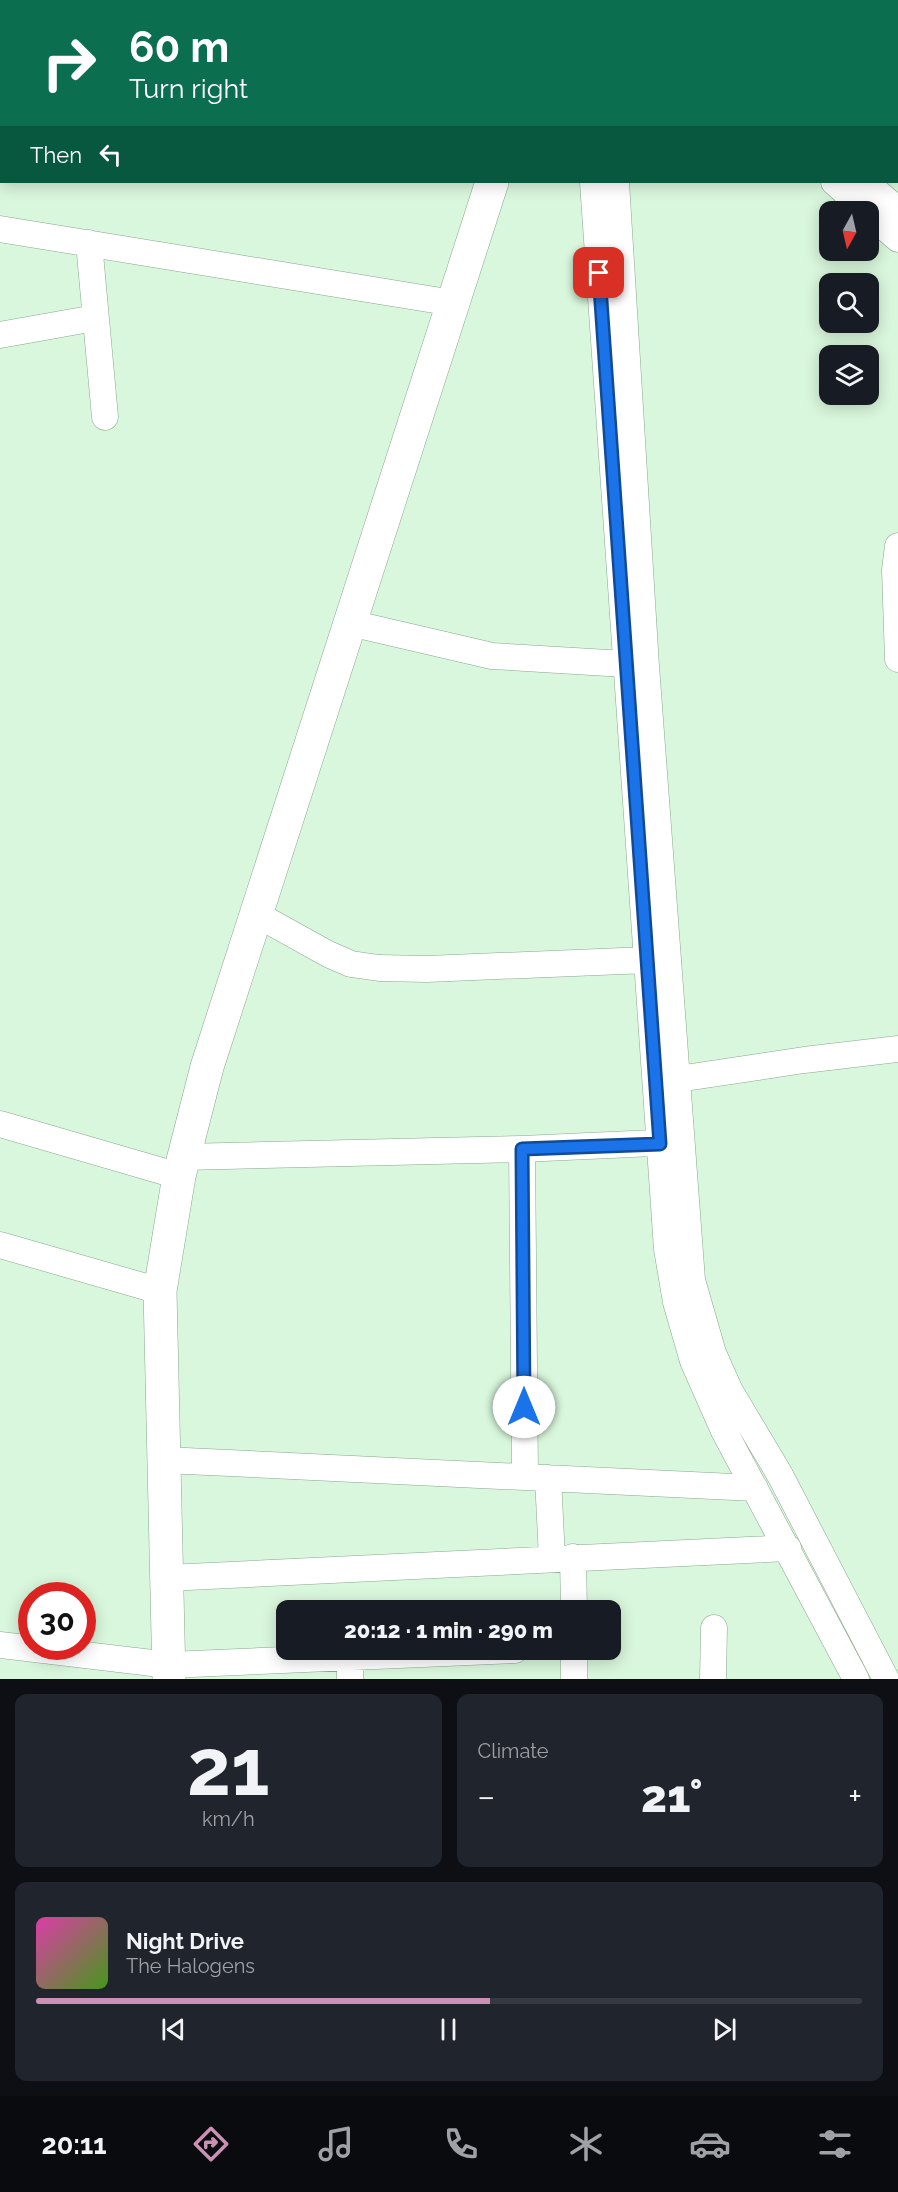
<!DOCTYPE html>
<html lang="en">
<head>
<meta charset="utf-8">
<style>
  :root { --surface:#171b24; --page:#20242c; --text:#f1f3f6; --muted:#9ea1a6; --line:#363941; --accent:#cc90b5 }
  body { margin:0; font-family:Raleway,sans-serif; background:var(--page); color:var(--text); height:100vh; display:flex; flex-direction:column; font-size:22px; white-space:nowrap }
  * { box-sizing:border-box; margin:0 }
  p { font-size:20px; color:var(--muted) }
  .icon { flex:none; width:33px; height:33px; fill:none; stroke:currentColor; stroke-width:2; stroke-linecap:round; stroke-linejoin:round }
  .map { position:relative; height:1679px; overflow:hidden }
  .panel { display:flex; flex-direction:column; gap:15px; padding:15px; background:#0d0f14; flex:1 }
  .panel>* { flex:none }
  .top-card { position:absolute; left:0px; top:0px; width:898px; height:183px; box-shadow:0 3px 15px #0003; background:#0b6e4f; color:#fff; overflow:hidden }
  .needle { width:39px; rotate:188deg }
  .fabs { position:absolute; left:819px; top:201px; display:grid; gap:12px }
  .fabs a { display:grid; place-items:center; width:60px; height:60px; border-radius:12px; background:var(--surface); box-shadow:0 3px 15px #0003; font-size:30px }
  .speed { position:absolute; left:18px; top:1582px; display:flex; gap:12px; font-size:30px; font-weight:700; text-align:center }
  .speed>* { display:grid; place-content:center; width:78px; height:78px; border-radius:50%; background:var(--surface); box-shadow:0 3px 15px #0003; line-height:1 }
  .speed .limit { border:9px solid #d22; background:#fff; color:#111 }
  .pin { position:absolute; display:grid; place-items:center; width:51px; height:51px; color:#fff; margin:-26px; border-radius:12px; box-shadow:0 3px 9px #0006 }
  .me { position:absolute; width:66px; margin:-33px; rotate:0deg; stroke-linejoin:round; filter:drop-shadow(0 0 4px #0008) }
  .turn { display:flex; align-items:center; gap:21px; height:126px; padding:0 30px; font-size:27px }
  .turn .icon { width:78px; height:78px; stroke-width:2.5 }
  .turn b { display:block; font-size:42px; line-height:51px }
  .then { display:flex; align-items:center; height:57px; padding:0 30px; background:#0003; gap:12px; font-size:22px }
  .big { font-size:45px; font-weight:800; line-height:1.1 }
  .panel .tile { flex:1; display:flex; flex-direction:column; justify-content:center; gap:9px; min-width:0; padding:0 21px; border-radius:12px; background:var(--page) }
  .panel .dial { align-items:center; gap:0 }
  .dial b { font-size:78px; line-height:1 }
  .song { display:flex; align-items:center; gap:18px }
  .cover { width:72px; height:72px; border-radius:9px; background:linear-gradient(135deg,hsl(320 70% 55%),hsl(100 70% 35%)) }
  .played { height:6px; border-radius:3px; background:linear-gradient(90deg,var(--accent) 55%,var(--line) 55%) }
  .keys { display:flex; justify-content:space-around; direction:ltr }
  .heat { display:flex; justify-content:space-between; align-items:center; font-size:33px; direction:ltr }
  .panel .tiles { flex:1; display:grid; gap:15px; grid-template-columns:1fr 1fr }
  .tile:last-child { grid-column:span 2 }
  .trip { position:absolute; left:276px; top:1600px; width:345px; height:60px; border-radius:12px; background:var(--surface); box-shadow:0 3px 15px #0003; font-weight:800; line-height:60px; text-align:center }
  .tab-bar { display:flex; height:96px; justify-content:space-around; align-items:center; background:#090b0e; color:var(--muted) }
  .tab-bar .icon { width:42px; height:42px }
  .tab-bar .active { color:var(--accent) }
  .tab-bar b { font-size:27px; color:var(--text) }
  .map>svg:first-child { display:block }
  .lines { fill:none; stroke-linecap:round; stroke-linejoin:round }
  .street-casing { stroke:#8aa78e; stroke-width:27 }
  .secondary-casing { stroke:#8aa78e; stroke-width:34 }
  .street { stroke:#fff; stroke-width:26 }
  .secondary { stroke:#fff; stroke-width:33 }
  .route-casing { stroke:#114b97; stroke-width:15 }
  .route { stroke:#1a73e8; stroke-width:10 }
</style>
</head>
<body>
<div class="map">
<svg width="898" height="1679" viewBox="0 0 898 1679">
  <rect width="100%" height="100%" fill="#d9f7dc"/>
  <g class="lines">
    <defs>
      <path id="street" d="M 200,0 L 200,2
        M 659,0 L 661,2
        M 360,2 L 360,0
        M 0,77 L 2,78
        M 593,182 L 667,1249 L 676,1302 L 693,1361 L 724,1431 L 856,1679
        M 616,182 L 646,666 L 692,1280 L 713,1353 L 730,1391 L 780,1475 L 886,1679
        M 834,182 L 867,212
        M 865,182 L 898,210
        M 868,213 L 898,239
        M 0,229 L 453,303
        M 89,243 L 105,417
        M 0,335 L 95,318
        M 898,546 L 895,570 L 898,659
        M 350,623 L 492,656 L 625,664
        M 256,914 L 328,954 L 351,964 L 379,968 L 427,969 L 647,960
        M 658,1082 L 804,1060 L 898,1049
        M 0,1124 L 179,1176
        M 522,1149 L 525,1477
        M 184,1157 L 522,1149 L 676,1142
        M 0,1245 L 160,1291
        M 164,1460 L 755,1488
        M 548,1478 L 552,1558
        M 573,1557 L 574,1611
        M 167,1578 L 788,1548
        M 0,1645 L 169,1665 L 515,1650
        M 350,1657 L 350,1679
        M 574,1679 L 574,1650
        M 713,1679 L 714,1628"/>
      <path id="secondary" d="M 569,0 L 572,2
        M 621,2 L 624,0
        M 169,1679 L 160,1291 L 179,1176 L 207,1067 L 492,182"/>
    </defs>
    <!-- street casing -->
    <use href="#street" class="street-casing"/>
    <!-- secondary casing -->
    <use href="#secondary" class="secondary-casing"/>
    <!-- street -->
    <use href="#street" class="street"/>
    <!-- secondary -->
    <use href="#secondary" class="secondary"/>
  </g>
  <g class="lines">
    <defs>
      <path id="route" d="M 524,1407 L 522,1149 L 660,1144 L 599,273"/>
    </defs>
    <!-- route casing -->
    <use href="#route" class="route-casing"/>
    <!-- route -->
    <use href="#route" class="route"/>
  </g>
</svg>
<div class="fabs">
<a><svg class="needle" viewBox="-14 -14 28 28"><path d="M0-13l5 13h-10z" fill="#e53935"/><path d="M0 13l5-13h-10z" fill="#9ea1a6"/></svg></a>
<a><svg class="icon" aria-label="search" viewBox="0 0 24 24"><circle cx="10" cy="10" r="6"/><path d="M15 15l6 6"/></svg></a>
<a><svg class="icon" aria-label="layers" viewBox="0 0 24 24"><path d="M12 4l9 5-9 5-9-5zM3 14l9 5 9-5"/></svg></a>
</div>
<div class="speed"><div class="limit">30</div></div>
<div class="pin" style="left:599px;top:273px;background:#d93025"><svg class="icon" aria-label="arrive" viewBox="0 0 24 24"><path d="M6 21V4h12l-3 4 3 4H6"/></svg></div>
<svg class="me" style="left:524px;top:1407px" viewBox="-20 -20 40 40"><circle r="19" fill="#fff"/><path d="M0-13L10 11 0 6-10 11z" fill="#1a73e8"/></svg>
<div class="trip">20:12 · 1 min · 290 m</div>
<div class="top-card">
<div class="turn"><svg class="icon" aria-label="right" viewBox="0 0 24 24"><path d="M7 20v-9h11M14 6l5 5-5 5"/></svg><div><b>60 m</b>Turn right</div></div>
<div class="then">Then<svg class="icon" aria-label="left" viewBox="0 0 24 24"><path d="M17 20v-9H6M10 6l-5 5 5 5"/></svg></div>
</div>
</div>
<section class="panel">
<div class="tiles">
<div class="tile dial"><b>21</b><p>km/h</p></div>
<div class="tile"><p>Climate</p>
<div class="heat"><a>−</a><b class="big">21°</b><a>+</a></div>
</div>
<div class="tile">
<div class="song"><i class="cover"></i><div><b>Night Drive</b><p>The Halogens</p></div></div>
<div class="played"></div>
<div class="keys"><svg class="icon" aria-label="previous" viewBox="0 0 24 24"><path d="M18 5L8 12l10 7zM5 5v14"/></svg><svg class="icon" aria-label="pause" viewBox="0 0 24 24"><path d="M8 5v14M16 5v14"/></svg><svg class="icon" aria-label="next" viewBox="0 0 24 24"><path d="M6 5l10 7-10 7zM19 5v14"/></svg></div>
</div>
</div>
</section>
<nav class="tab-bar">
<b>20:11</b>
<svg class="icon active" aria-label="directions" viewBox="0 0 24 24"><path d="M12 3l9 9-9 9-9-9zM9 14v-3h6M13 9l2 2-2 2"/></svg>
<svg class="icon" aria-label="music" viewBox="0 0 24 24"><path d="M9 18V5l10-2v13"/><circle cx="6" cy="18" r="3"/><circle cx="16" cy="16" r="3"/></svg>
<svg class="icon" aria-label="phone" viewBox="0 0 24 24"><path d="M5 4h4l2 5-3 2q2 4 5 5l2-3 5 2v4C11 20 4 13 5 4z"/></svg>
<svg class="icon" aria-label="climate" viewBox="0 0 24 24"><path d="M12 3v18M4 7l16 10M4 17L20 7"/></svg>
<svg class="icon" aria-label="car" viewBox="0 0 24 24"><path d="M5 17H2v-5l4-1 3-4h7l3 4 3 1v5h-3M9 17h6M6 11h13"/><circle cx="7" cy="17" r="2"/><circle cx="17" cy="17" r="2"/></svg>
<svg class="icon" aria-label="filters" viewBox="0 0 24 24"><path d="M4 7h16M4 17h16"/><circle cx="9" cy="7" r="2"/><circle cx="15" cy="17" r="2"/></svg>
</nav>
</body>
</html>
